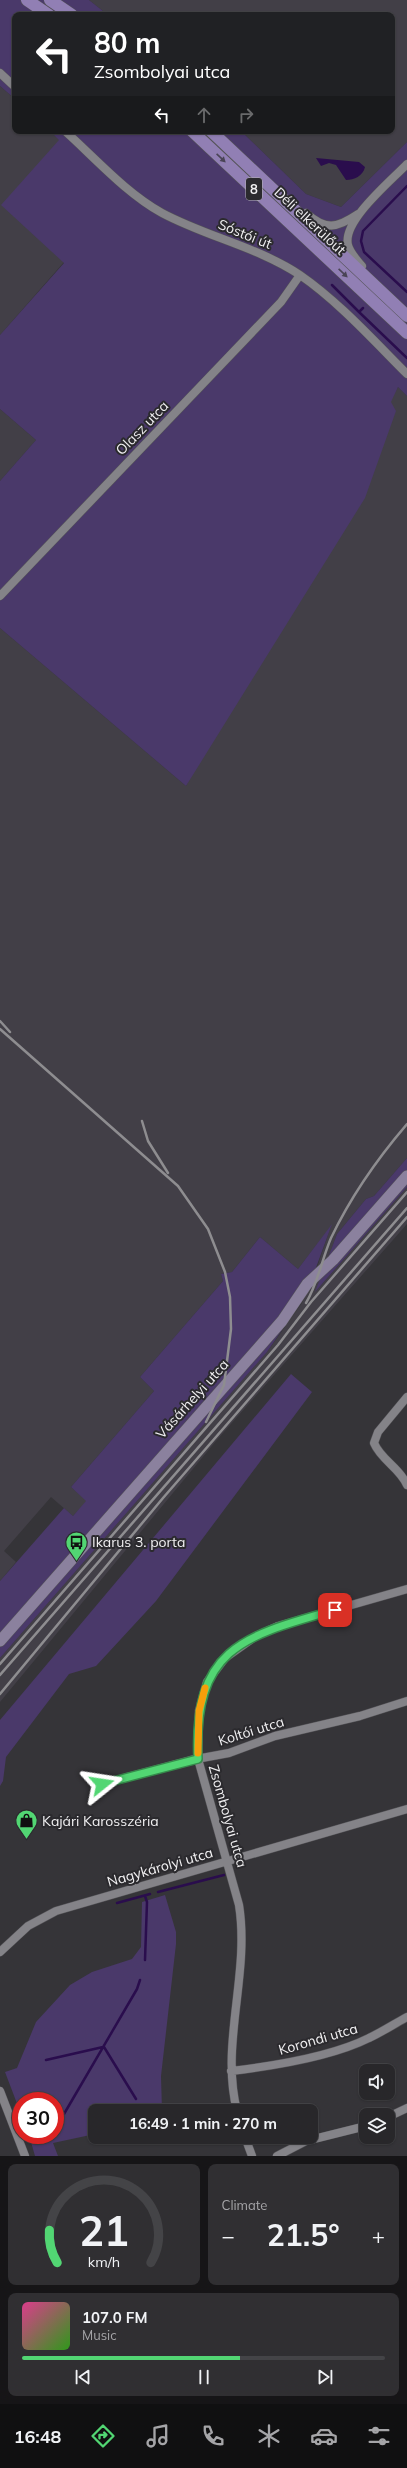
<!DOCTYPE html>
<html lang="en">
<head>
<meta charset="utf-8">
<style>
  :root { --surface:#28272a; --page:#302f32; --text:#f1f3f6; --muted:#a5a5a8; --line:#444447; --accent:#52d673 }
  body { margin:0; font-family:Mulish,sans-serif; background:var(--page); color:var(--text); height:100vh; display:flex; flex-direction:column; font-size:15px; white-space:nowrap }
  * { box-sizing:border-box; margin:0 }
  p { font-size:13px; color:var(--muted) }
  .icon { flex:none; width:22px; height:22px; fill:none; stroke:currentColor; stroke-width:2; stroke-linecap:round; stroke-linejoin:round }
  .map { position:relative; height:2156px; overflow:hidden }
  .panel { display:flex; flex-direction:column; gap:8px; padding:8px; background:#161517; flex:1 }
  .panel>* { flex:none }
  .top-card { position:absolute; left:12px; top:12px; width:383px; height:122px; border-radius:8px; box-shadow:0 1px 3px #0004,0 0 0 1px var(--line); background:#202124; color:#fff; overflow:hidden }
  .tools { position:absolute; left:359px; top:2064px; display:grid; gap:8px }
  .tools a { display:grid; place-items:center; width:36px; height:36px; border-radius:8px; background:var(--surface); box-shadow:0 1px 3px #0004,0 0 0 1px var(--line); font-size:20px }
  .speed { position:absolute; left:12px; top:2092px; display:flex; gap:8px; font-size:20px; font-weight:700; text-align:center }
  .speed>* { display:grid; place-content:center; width:52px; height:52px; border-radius:50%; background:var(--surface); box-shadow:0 1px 3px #0004,0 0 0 1px var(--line); line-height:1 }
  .speed .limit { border:6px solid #d22; background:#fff; color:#111 }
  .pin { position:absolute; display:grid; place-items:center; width:34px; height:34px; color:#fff; margin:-17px; border-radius:8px; box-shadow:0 2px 6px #0006 }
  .me { position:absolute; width:44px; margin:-22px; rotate:75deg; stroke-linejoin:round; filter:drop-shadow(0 0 3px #0008) }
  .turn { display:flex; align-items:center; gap:14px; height:84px; padding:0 16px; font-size:18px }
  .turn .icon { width:52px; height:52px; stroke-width:2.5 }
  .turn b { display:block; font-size:28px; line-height:34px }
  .lanes { display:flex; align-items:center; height:38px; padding:0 16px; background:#0003; justify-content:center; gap:20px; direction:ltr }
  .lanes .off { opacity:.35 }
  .big { font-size:30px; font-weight:700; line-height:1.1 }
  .panel .widget { flex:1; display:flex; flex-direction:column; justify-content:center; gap:6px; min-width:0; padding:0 14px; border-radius:8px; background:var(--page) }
  .panel .dial { align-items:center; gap:0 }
  .dial svg { height:104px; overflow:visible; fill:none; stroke:var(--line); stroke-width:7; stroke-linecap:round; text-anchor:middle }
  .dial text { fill:var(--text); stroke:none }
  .song { display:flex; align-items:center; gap:12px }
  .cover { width:48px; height:48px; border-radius:6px; background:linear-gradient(135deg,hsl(330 70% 55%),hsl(110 70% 35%)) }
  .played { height:4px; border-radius:2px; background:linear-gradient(90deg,var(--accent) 60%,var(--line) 60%) }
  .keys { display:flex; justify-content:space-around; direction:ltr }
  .heat { display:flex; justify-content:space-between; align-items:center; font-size:22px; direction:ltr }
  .panel .tiles { flex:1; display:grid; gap:8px; grid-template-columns:1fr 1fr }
  .widget:last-child { grid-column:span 2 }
  .trip { position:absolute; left:88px; top:2104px; width:230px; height:40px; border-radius:8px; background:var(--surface); box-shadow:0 1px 3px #0004,0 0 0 1px var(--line); font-weight:700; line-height:40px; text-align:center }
  .dock { display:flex; height:64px; justify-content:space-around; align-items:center; background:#101011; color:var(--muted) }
  .dock .icon { width:28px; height:28px }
  .dock .active { color:var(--accent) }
  .dock b { font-size:18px; color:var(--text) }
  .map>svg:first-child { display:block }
  .built { fill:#423f47 }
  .green { fill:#4a396a }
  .water { fill:#2a0d4d }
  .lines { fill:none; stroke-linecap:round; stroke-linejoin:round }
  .stream { stroke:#2a0d4d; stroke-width:2.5 }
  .street-casing { stroke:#545357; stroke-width:9 }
  .secondary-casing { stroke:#545357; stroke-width:12 }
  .primary-casing { stroke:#545357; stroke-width:13 }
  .street { stroke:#848388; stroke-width:8 }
  .secondary { stroke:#8b819e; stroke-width:11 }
  .primary { stroke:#917fb4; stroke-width:12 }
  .rail { stroke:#8e8d90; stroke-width:2.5 }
  .oneway { fill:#4a4456 }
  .route-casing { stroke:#358b4b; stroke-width:10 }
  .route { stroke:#52d673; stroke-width:7 }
  .slow { stroke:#f59e0b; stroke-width:7 }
  .labels { text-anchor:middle; stroke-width:4; stroke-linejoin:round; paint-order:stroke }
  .shield { fill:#2b2a2e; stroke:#b6b5b7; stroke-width:1 }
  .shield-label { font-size:13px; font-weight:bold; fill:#f1f0f2 }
  .street-label { font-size:14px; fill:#f1f0f2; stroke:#2b2a2e }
  .poi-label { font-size:14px; fill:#f1f0f2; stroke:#2b2a2e; text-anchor:start }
</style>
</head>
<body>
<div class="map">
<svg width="407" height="2156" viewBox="0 0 407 2156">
  <rect width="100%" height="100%" fill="#353438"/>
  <!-- built -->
  <path class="built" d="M 89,0 L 407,0 L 407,142 L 341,207 L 306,194 L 241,131 L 392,131 L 392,15 L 108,15 Z
    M 0,86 L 15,99 L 15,131 L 50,131 L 60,140 L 2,205 L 64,262 L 0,335 Z
    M 398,387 L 407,396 L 407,1158 L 374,1196 L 366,1199 L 337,1234 L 316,1291 L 407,1187 L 407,1224 L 216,1441 L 0,1702 L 0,1658 L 267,1352 L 302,1303 L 311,1285 L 331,1226 L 298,1269 L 260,1237 L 232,1272 L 221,1274 L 223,1281 L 140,1377 L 154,1391 L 71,1487 L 87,1501 L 73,1516 L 51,1497 L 4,1551 L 16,1562 L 0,1581 L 0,628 L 186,786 Z
    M 0,409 L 36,440 L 0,481 Z"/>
  <!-- green -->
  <path class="green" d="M 0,0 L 89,0 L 108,15 L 15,15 L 15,99 L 0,86 Z
    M 50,131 L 241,131 L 306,194 L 341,207 L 407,142 L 407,396 L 398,387 L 391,402 L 396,411 L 365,498 L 186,786 L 0,628 L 0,481 L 36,440 L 0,409 L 0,335 L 64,263 L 1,205 L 59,140 Z
    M 407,1158 L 407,1187 L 315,1292 L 337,1234 L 366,1199 L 374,1196 Z
    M 332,1224 L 306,1295 L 267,1352 L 0,1658 L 0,1581 L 64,1508 L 73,1516 L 86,1501 L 71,1487 L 154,1391 L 140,1377 L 223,1281 L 221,1274 L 232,1272 L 260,1237 L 298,1269 Z
    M 291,1374 L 312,1392 L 156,1601 L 96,1666 L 69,1674 L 6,1757 L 3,1781 L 0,1786 L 0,1720 Z
    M 165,1895 L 176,1932 L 176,1944 L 161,2076 L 162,2111 L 95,2111 L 95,2134 L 53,2143 L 58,2156 L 35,2156 L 29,2135 L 55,2135 L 55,2101 L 21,2101 L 21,2114 L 5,2072 L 17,2068 L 36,2022 L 70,1985 L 92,1972 L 132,1959 L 141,1947 L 142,1902 Z"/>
  <!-- water -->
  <path class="water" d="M 316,158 L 359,162 L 365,167 C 363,176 354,180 346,180 L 336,165 L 329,163 L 321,166 Z"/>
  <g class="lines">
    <!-- stream -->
    <path class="stream" d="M 407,186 L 363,231 L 361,241 L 364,252 L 407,292
      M 332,285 L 359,312
      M 363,308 L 359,312 L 407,358
      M 158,1892 L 224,1875
      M 145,1896 L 147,1902 L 145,1960
      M 117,1903 L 150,1894
      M 104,2047 L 136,2099
      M 46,2060 L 103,2047
      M 64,2114 L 137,1989 L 140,1980"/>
    <defs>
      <path id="street" d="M 0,73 L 15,87
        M 65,131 C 96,159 126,193 162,213 C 207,237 258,247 300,275 C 339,302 373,340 407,374
        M 306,213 C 326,231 337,228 358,214
        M 362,266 C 357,260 350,253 348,245 C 342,221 391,181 407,164
        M 0,596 L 281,302 L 300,275
        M 407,1397 L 378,1432 L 374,1443 C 381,1460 400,1468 407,1485
        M 102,1784 L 191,1760 L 229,1753 L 275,1736 L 360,1716 L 407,1701
        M 0,1952 L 28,1926 L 56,1911 L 407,1809
        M 231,2071 C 273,2066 331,2057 369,2038 C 382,2032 394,2024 407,2017
        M 0,2091 L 25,2156
        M 237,2111 C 220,2044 250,1974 239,1905 L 198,1759 L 199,1711 L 207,1682 L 225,1658 L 256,1636 L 278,1626 L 407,1589
        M 388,2117 L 407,2108
        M 245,2137 L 252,2156
        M 277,2156 L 306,2141 L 366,2126"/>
      <path id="secondary" d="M 0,1641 L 282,1321 L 307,1284 L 333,1260 L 407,1176"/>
      <path id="primary" d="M 27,0 L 49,15
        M 50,0 L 72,15
        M 192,131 L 407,333
        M 211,131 L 407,316"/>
    </defs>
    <!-- street casing -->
    <use href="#street" class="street-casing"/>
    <!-- secondary casing -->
    <use href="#secondary" class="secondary-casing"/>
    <!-- primary casing -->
    <use href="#primary" class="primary-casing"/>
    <!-- street -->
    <use href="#street" class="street"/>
    <!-- secondary -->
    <use href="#secondary" class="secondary"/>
    <!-- primary -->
    <use href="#primary" class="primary"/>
    <!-- rail -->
    <path class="rail" d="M 0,1021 L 10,1032
      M 0,1029 L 178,1186 L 208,1229 L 225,1272 L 230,1297 L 231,1329 L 224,1385 L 206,1422
      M 142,1121 L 148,1141 L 168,1173
      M 306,1303 C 318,1283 322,1259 331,1238 C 351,1196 377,1159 407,1124
      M 0,1664 L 278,1345 L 311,1302 L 407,1192
      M 0,1675 L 407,1208
      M 0,1694 L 163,1498 L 407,1217"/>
  </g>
  <!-- one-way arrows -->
  <defs><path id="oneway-solid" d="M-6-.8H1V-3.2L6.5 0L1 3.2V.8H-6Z"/></defs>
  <g class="oneway">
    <use href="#oneway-solid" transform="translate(221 158) rotate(43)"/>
    <use href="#oneway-solid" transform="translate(343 273) rotate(43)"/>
  </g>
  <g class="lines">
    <defs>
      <path id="route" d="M 102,1784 L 198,1759 C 193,1648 243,1636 335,1610"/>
    </defs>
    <!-- route casing -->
    <use href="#route" class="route-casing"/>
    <!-- route -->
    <use href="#route" class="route"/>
    <!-- slow -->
    <path class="slow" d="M 198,1753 L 199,1711 L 205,1688"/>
  </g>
  <!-- icons -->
  <defs>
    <symbol id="bus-pin" viewBox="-11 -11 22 30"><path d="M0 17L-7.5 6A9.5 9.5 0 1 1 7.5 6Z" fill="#52d673" stroke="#2b2a2e"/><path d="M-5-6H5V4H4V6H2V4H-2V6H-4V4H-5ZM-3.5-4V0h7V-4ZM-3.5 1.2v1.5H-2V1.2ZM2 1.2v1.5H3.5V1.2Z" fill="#111"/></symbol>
    <symbol id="shop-pin" viewBox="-11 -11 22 30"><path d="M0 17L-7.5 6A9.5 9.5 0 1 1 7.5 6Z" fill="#52d673" stroke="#2b2a2e"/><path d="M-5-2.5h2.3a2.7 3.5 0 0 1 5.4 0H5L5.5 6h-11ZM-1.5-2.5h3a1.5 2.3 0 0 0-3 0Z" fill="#111"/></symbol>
  </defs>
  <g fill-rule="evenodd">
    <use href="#bus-pin" x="64" y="1530" width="25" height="34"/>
    <use href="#shop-pin" x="14" y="1808" width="25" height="34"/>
  </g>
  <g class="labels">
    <!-- shield labels -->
    <rect class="shield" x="246" y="178" width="16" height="22" rx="3"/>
    <g class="shield-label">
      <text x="254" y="194">8</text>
    </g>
    <!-- street labels -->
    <g class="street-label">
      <text transform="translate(310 221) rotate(43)" y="5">Déli elkerülőút</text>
      <text transform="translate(245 234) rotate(22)" y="5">Sóstói út</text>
      <text transform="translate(142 428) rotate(-46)" y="5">Olasz utca</text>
      <text transform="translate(192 1399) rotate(-48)" y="5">Vásárhelyi utca</text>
      <text transform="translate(251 1731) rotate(-17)" y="5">Koltói utca</text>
      <text transform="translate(228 1816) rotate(74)" y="5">Zsombolyai utca</text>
      <text transform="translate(160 1867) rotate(-16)" y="5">Nagykárolyi utca</text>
      <text transform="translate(318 2039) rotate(-16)" y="5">Korondi utca</text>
    </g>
    <!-- poi labels -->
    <g class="poi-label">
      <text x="92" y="1547">Ikarus 3. porta</text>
      <text x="42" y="1826">Kajári Karosszéria</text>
    </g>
  </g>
</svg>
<div class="tools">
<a><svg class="icon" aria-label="sound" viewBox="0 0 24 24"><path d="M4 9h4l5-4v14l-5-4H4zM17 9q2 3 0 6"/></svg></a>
<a><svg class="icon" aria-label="layers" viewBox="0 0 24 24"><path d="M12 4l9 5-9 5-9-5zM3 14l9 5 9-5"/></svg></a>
</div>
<div class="speed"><div class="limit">30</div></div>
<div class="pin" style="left:335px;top:1610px;background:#d93025"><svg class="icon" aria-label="arrive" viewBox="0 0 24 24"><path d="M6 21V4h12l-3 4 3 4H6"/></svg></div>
<svg class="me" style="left:102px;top:1784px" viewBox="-20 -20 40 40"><path d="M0-17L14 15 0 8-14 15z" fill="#52d673" stroke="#fff" stroke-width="4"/></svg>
<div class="trip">16:49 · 1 min · 270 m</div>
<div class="top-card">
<div class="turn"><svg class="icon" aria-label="left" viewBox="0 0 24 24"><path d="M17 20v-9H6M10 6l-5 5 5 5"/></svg><div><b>80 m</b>Zsombolyai utca</div></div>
<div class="lanes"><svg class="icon" aria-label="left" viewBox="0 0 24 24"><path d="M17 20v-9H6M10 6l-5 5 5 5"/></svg><svg class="icon off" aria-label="ahead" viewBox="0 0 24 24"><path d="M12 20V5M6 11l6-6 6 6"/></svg><svg class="icon off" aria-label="right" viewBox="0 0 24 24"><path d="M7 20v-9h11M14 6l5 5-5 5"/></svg></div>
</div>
</div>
<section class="panel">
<div class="tiles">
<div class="widget dial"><svg viewBox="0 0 100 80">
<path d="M14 69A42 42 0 1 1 86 69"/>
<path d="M14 69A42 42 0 0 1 8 44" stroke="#52d673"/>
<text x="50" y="56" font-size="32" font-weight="700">21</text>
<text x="50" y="72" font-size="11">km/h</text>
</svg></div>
<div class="widget"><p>Climate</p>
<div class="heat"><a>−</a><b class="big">21.5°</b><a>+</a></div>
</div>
<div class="widget">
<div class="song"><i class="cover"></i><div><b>107.0 FM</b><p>Music</p></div></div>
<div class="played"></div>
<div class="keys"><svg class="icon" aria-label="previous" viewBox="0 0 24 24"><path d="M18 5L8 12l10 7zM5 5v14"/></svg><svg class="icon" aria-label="pause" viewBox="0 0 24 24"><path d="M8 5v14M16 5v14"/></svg><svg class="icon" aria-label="next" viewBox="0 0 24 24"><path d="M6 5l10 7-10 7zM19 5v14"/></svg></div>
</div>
</div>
</section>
<nav class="dock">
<b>16:48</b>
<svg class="icon active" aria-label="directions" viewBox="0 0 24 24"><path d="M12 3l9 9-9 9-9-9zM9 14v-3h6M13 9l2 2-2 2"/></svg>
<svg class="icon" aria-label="music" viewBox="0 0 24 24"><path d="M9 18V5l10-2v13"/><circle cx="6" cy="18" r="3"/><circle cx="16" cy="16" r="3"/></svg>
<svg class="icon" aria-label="phone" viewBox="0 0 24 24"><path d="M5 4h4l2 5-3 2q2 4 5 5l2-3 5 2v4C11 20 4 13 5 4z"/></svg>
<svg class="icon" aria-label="climate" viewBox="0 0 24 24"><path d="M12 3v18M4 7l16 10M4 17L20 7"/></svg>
<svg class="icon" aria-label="car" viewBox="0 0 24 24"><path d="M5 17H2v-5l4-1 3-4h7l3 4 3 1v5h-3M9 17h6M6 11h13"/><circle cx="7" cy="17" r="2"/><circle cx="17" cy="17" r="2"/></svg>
<svg class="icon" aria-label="filters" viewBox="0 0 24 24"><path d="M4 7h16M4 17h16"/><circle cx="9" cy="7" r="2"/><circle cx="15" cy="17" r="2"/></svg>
</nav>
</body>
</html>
